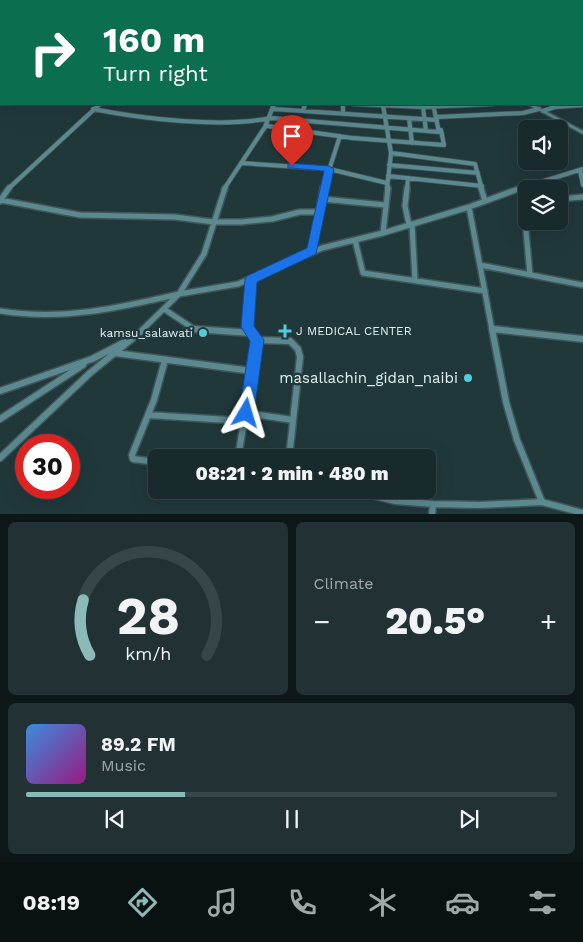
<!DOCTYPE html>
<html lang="en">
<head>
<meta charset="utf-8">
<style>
  :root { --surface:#192a2c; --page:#223234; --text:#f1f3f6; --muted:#9fa7a9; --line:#374648; --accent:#8bbbb9 }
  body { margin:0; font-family:"Work Sans",sans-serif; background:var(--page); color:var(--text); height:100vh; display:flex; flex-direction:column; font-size:19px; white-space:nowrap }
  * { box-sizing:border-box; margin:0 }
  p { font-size:16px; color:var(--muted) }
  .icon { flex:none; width:28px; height:28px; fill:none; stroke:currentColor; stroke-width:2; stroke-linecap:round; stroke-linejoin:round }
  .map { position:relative; height:514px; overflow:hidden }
  .drawer { display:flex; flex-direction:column; gap:8px; padding:8px; background:#0e1718; flex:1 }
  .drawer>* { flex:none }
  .banner { position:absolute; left:0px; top:0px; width:584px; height:105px; box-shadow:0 5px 20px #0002,0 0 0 1px var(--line); background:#0b6e4f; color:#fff; overflow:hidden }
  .tools { position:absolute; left:518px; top:120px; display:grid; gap:10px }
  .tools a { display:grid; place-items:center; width:50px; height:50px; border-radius:8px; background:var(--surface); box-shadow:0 5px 20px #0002,0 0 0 1px var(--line); font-size:25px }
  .speed { position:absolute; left:15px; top:434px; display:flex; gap:10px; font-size:25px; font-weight:700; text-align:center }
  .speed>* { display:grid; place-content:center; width:65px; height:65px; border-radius:50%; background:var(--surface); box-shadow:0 5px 20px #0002,0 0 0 1px var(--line); line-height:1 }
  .speed .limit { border:8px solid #d22; background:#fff; color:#111 }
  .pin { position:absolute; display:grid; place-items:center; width:42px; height:42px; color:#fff; margin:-51px -21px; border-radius:50% 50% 50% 0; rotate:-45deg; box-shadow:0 0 5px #0007 }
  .pin .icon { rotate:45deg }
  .me { position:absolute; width:55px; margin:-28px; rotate:7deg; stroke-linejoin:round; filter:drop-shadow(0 0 4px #0008) }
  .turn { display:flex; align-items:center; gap:18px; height:105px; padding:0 20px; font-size:22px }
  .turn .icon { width:65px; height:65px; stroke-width:2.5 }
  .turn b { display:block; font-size:35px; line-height:42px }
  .big { font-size:38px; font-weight:800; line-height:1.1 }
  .drawer .tile { flex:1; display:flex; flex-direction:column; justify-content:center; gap:8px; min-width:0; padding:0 18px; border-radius:8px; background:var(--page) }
  .drawer .dial { align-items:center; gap:0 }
  .dial svg { height:130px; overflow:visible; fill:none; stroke:var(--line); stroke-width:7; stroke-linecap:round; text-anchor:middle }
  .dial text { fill:var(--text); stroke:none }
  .song { display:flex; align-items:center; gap:15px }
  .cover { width:60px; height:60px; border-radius:8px; background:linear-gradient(135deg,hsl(210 70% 55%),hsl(310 70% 35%)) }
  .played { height:5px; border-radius:2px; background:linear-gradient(90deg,var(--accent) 30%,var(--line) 30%) }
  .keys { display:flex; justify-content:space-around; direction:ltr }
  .heat { display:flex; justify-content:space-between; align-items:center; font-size:28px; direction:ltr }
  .drawer .tiles { flex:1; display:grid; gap:8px; grid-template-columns:1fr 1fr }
  .tile:last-child { grid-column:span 2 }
  .trip { position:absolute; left:148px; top:449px; width:288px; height:50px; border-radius:8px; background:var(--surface); box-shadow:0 5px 20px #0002,0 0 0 1px var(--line); font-weight:800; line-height:50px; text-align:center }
  .tabs { display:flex; height:80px; justify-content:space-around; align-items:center; background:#0a1112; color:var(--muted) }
  .tabs .icon { width:35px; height:35px }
  .tabs .current { color:var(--accent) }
  .tabs b { font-size:22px; color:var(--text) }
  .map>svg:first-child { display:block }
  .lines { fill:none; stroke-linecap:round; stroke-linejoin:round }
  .minor-far3-casing { stroke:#405558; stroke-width:4.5 }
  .minor-far2-casing { stroke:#405558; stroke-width:5.5 }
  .minor-far1-casing { stroke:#405558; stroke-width:8 }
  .minor-casing { stroke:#405558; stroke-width:9 }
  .tertiary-casing { stroke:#405558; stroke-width:3 }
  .minor-far3 { stroke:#5b898f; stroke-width:3 }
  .minor-far2 { stroke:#5b898f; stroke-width:4 }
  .minor-far1 { stroke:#5b898f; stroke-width:5 }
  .minor { stroke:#5b898f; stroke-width:6 }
  .tertiary { fill:#5b898f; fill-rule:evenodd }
  .route { fill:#1a73e8; stroke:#114b97 }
  .poi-dot { fill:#52cbda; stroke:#21383b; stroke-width:2 }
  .labels { text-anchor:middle; stroke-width:5; stroke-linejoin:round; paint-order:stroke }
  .poi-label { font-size:12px; fill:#e1eff0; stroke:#21383b; text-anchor:start }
  .near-poi-label { font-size:15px; fill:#e1eff0; stroke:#21383b; text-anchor:end }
</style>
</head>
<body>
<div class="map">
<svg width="583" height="515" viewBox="0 0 583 515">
  <rect width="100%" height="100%" fill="#21383b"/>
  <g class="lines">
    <defs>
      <path id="minor-far3" d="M 64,1 L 67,0"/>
      <path id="minor-far2" d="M 343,104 L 343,114
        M 353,104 L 423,107 L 493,104
        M 383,105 L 391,153 L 387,189
        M 423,107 L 426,131
        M 93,109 C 143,119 221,128 271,118 L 439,132 L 433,104
        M 273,109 L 437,120
        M 303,111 L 305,104
        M 543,111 L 555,107 L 583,105
        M 437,117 L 523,113 L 539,109
        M 409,118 L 412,143
        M 267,126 L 352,138 L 444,145 L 441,130
        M 391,153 L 475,164 L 482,189
        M 241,163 L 329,169 L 387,183
        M 389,165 L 478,173
        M 580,170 L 583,185
        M 388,176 L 482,186
        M 8,189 L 100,104
        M 224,189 L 265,127 L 274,104
        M 323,189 L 340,136
        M 407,189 L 408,178
        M 518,189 L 583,169"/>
      <path id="minor-far1" d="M 407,188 L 405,206 L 409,225
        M 481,188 L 485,201
        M 322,199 L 385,205
        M 559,199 L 583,197
        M 0,200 L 80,215 L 175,217 L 213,222 L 241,222 L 272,219 L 300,212 L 318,212
        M 0,201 L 9,188
        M 469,207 L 492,330
        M 530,221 L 526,231 L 530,275
        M 412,224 L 415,280
        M 383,233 L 388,188
        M 355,240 L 363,273 L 485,291
        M 312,251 L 323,188
        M 480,265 L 583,285
        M 164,309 L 194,329 L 206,330
        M 0,311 C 62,321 119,308 179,294 L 204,254 L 225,188
        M 493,329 L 501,330
        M 142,330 L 179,294 L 238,284 L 322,248 L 383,233 L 469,207 L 521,188
        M 250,330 L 248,327 L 251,279"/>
      <path id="minor" d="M 193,329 L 252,333
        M 492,329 L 506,402 L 517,440 L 542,502
        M 493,329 L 583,339
        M 257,340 L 290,341 L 298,349 L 300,357 L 289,458
        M 115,353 L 252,371
        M 0,391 L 92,359 L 125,342
        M 246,413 L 293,420
        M 148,415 L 245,421
        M 0,419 L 83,365
        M 0,458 L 90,373 L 144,329
        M 238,458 L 257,340 L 249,329
        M 156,462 L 133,459 L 132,455 L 154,400 L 165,360
        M 351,490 L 395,501 L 433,504 L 480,505 L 542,502 L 583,513
        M 432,515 L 433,504"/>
      <path id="tertiary" d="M 359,0 L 363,0 L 365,1 L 361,1 Z
        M 527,104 L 532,104 L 583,131 L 583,134 Z"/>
    </defs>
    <!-- minor-far3 casing -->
    <use href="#minor-far3" class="minor-far3-casing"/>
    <!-- minor-far2 casing -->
    <use href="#minor-far2" class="minor-far2-casing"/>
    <!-- minor-far1 casing -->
    <use href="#minor-far1" class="minor-far1-casing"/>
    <!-- minor casing -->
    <use href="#minor" class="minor-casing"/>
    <!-- tertiary casing -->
    <use href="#tertiary" class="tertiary-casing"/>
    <!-- minor-far3 -->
    <use href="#minor-far3" class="minor-far3"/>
    <!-- minor-far2 -->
    <use href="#minor-far2" class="minor-far2"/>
    <!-- minor-far1 -->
    <use href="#minor-far1" class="minor-far1"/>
    <!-- minor -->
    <use href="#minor" class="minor"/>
    <!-- tertiary -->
    <use href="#tertiary" class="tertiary"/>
  </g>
  <!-- route -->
  <path class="route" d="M 288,163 L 329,166 L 334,169 L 316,254 L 257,282 L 254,326 L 264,340 L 254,413 L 252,418 L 246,420 L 241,418 L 239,413 L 250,341 L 241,327 L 245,279 L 247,276 L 307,248 L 324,171 L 292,168 L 288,168 Z"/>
  <!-- markers -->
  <g class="poi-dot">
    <path d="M282.5 323.5h5v5h5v5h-5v5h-5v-5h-5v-5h5z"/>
    <circle cx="203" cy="333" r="5"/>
    <circle cx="468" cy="378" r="5"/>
  </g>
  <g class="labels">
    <!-- poi labels -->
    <g class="poi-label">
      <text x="296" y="335">J MEDICAL CENTER</text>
      <text x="193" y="337" text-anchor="end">kamsu_salawati</text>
    </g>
    <!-- near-poi labels -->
    <g class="near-poi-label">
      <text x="458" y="383">masallachin_gidan_naibi</text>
    </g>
  </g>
</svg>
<div class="tools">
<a><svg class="icon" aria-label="sound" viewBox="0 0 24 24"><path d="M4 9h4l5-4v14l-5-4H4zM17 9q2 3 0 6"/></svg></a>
<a><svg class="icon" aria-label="layers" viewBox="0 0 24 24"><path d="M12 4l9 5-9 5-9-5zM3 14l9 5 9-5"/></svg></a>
</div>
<div class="speed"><div class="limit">30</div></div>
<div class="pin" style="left:292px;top:166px;background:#d93025"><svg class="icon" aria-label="arrive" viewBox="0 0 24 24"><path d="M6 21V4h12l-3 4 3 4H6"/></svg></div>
<svg class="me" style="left:246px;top:413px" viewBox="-20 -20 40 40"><path d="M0-17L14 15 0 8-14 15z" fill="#1a73e8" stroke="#fff" stroke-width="4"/></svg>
<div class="trip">08:21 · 2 min · 480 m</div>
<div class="banner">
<div class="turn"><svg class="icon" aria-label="right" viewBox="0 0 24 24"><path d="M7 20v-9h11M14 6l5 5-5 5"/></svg><div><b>160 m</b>Turn right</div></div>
</div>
</div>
<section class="drawer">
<div class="tiles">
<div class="tile dial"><svg viewBox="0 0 100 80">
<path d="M14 69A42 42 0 1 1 86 69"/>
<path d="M14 69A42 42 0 0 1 10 35" stroke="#8bbbb9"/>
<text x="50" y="56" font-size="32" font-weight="700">28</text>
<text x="50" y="72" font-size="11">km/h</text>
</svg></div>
<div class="tile"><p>Climate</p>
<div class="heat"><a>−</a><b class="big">20.5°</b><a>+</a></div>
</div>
<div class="tile">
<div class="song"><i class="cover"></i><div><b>89.2 FM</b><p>Music</p></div></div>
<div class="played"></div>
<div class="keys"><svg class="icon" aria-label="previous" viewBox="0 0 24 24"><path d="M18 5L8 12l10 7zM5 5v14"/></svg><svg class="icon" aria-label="pause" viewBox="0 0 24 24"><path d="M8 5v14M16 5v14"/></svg><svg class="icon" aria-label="next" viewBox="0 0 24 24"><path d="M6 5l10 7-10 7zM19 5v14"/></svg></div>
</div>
</div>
</section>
<nav class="tabs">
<b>08:19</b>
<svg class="icon current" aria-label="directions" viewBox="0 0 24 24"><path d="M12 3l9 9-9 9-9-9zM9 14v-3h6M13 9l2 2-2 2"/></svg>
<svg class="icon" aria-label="music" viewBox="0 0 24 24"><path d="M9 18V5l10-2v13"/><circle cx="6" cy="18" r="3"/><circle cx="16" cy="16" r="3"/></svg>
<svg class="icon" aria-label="phone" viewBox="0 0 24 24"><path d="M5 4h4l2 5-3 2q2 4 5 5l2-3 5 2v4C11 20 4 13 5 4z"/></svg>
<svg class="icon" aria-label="climate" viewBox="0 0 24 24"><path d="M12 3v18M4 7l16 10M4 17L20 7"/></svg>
<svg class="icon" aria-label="car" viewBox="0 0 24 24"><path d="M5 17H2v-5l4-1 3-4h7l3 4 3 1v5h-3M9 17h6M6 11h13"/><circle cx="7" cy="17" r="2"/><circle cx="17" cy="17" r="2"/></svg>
<svg class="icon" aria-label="filters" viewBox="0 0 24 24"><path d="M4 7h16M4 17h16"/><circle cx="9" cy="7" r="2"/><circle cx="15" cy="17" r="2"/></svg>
</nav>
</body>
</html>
